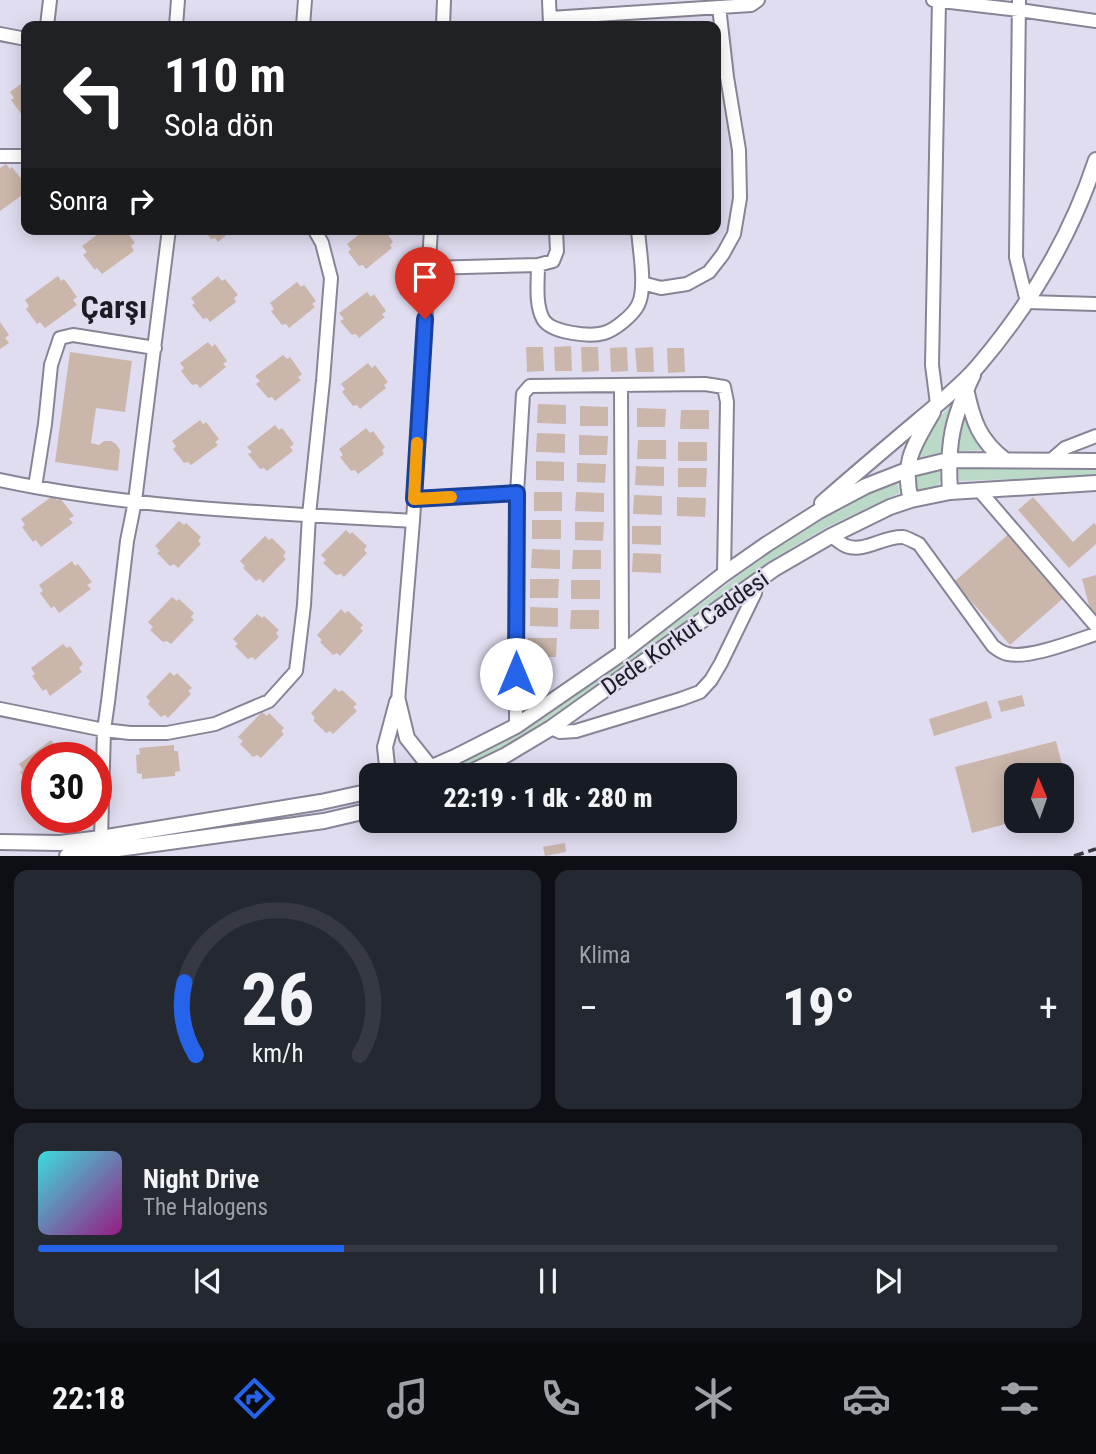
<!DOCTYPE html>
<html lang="tr">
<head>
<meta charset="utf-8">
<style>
  :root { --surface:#171b24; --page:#242831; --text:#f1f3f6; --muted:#9ea1a6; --line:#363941; --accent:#2563eb }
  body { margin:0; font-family:"Roboto Condensed",sans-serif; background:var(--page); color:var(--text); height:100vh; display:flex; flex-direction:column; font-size:26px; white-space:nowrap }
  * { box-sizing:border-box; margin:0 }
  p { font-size:23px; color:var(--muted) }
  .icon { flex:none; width:38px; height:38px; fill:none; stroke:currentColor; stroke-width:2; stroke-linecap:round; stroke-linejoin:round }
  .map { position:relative; height:856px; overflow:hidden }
  .drawer { display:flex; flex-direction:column; gap:14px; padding:14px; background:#0d0f14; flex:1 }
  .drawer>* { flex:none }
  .banner { position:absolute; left:21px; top:21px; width:700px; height:214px; border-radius:14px; box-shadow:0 4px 18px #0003; background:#202124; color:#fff; overflow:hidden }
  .needle { width:46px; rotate:358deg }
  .controls { position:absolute; left:1004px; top:763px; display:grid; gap:14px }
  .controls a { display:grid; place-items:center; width:70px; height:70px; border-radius:14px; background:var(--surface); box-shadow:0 4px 18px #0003; font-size:35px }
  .speed { position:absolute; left:21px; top:742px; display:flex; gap:14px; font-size:35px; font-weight:700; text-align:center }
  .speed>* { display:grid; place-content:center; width:91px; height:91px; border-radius:50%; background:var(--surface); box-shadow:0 4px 18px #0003; line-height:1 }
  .speed .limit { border:10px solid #d22; background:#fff; color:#111 }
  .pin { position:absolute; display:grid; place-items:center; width:60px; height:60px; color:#fff; margin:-72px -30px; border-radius:50% 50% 50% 0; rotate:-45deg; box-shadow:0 0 7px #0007 }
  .pin .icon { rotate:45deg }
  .me { position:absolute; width:77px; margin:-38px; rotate:0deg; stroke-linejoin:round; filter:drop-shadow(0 0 5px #0008) }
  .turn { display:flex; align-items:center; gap:24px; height:147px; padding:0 28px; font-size:32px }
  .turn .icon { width:91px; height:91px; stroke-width:2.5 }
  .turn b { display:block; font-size:49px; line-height:60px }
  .then { display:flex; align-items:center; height:66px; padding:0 28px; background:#0003; gap:14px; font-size:26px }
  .big { font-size:52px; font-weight:800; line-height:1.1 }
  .drawer .tile { flex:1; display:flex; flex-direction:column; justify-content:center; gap:10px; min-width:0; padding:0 24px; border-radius:14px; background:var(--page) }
  .drawer .dial { align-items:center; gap:0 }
  .dial svg { height:182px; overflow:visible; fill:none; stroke:var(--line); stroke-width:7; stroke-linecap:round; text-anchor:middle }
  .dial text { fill:var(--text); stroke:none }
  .song { display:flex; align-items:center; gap:21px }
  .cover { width:84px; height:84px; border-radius:10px; background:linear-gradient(135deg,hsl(180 70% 55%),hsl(310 70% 35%)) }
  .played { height:7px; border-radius:4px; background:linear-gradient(90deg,var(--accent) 30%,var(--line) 30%) }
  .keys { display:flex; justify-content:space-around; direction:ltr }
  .heat { display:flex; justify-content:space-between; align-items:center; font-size:38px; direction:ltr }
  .drawer .tiles { flex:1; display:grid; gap:14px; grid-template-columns:1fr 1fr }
  .tile:last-child { grid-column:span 2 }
  .trip { position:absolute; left:359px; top:763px; width:378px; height:70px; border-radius:14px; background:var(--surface); box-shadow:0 4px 18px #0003; font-weight:800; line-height:70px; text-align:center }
  .tabs { display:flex; height:112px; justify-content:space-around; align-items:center; background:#090b0e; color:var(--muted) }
  .tabs .icon { width:49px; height:49px }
  .tabs .on { color:var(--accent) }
  .tabs b { font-size:32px; color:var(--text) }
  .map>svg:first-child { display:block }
  .green { fill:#bad9c6 }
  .building { fill:#cab6ab }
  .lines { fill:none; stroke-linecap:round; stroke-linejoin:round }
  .minor-casing { stroke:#888496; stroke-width:16 }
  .major-casing { stroke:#888496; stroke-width:18 }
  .minor { stroke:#fff; stroke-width:12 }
  .major { stroke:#fff; stroke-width:14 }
  .rail { stroke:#393640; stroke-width:3.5; stroke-dasharray:10 5; stroke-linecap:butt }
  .route-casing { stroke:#184099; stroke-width:18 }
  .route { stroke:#2563eb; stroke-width:12 }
  .slow { stroke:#f59e0b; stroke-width:12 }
  .labels { text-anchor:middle; stroke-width:5; stroke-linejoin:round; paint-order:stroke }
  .street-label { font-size:24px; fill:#1d1b23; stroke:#e1ddf1 }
  .district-label { font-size:32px; font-weight:bold; fill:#1d1b23; stroke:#e1ddf1 }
</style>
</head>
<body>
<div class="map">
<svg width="1096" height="856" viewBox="0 0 1096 856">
  <rect width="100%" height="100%" fill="#e1ddf1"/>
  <!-- green -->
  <path class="green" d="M 961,390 L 946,430 L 942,452 L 916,458 L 939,419 Z
    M 963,417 L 967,418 L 983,450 L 959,451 L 956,448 Z
    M 958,467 L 1037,470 L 1096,469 L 1096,476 L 959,481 Z
    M 931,471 L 939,472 C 945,487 931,490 919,489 L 914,483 L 914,477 Z
    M 896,482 L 899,490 L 899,493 L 825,528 L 776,557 L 576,703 L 536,729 L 499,752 L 468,767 L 448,775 L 441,775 L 440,772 L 503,743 L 535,724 L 571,699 C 616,667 661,634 705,601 C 764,556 827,508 896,482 Z"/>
  <!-- building -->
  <path class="building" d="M 26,80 L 26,116 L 25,113 L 22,115 L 11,100 L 14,98 L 10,92 Z
    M 6,164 L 10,169 L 12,167 L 26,185 L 22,188 L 25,193 L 0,211 L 0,168 Z
    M 105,229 L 125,229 L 135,243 L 131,246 L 134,251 L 102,274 L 97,268 L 95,270 L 83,255 L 87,252 L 82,246 Z
    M 203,229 L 234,229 L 218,242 L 215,238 L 211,239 Z
    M 366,229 L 384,229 L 393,242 L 390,245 L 392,248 L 366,269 L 363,265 L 359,266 L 348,252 L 351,249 L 347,244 Z
    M 58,276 L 61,281 L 64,279 L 77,297 L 73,300 L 77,305 L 45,328 L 40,322 L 37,324 L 26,309 L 29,306 L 25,300 Z
    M 218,276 L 222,281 L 225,279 L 238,295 L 234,298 L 236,302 L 210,322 L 207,318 L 203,319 L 192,305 L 195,303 L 191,298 Z
    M 297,282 L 301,287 L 304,285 L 316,301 L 312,304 L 315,307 L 289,328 L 286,324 L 282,325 L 271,311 L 274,309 L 270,303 Z
    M 367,292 L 371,297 L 374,294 L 386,311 L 382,314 L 385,317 L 359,338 L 356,334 L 352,335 L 340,321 L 344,319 L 339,313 Z
    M 0,322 L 9,335 L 5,338 L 9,343 L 0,349 Z
    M 208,342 L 212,347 L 215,344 L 227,361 L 223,364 L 226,367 L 200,388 L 197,384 L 192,385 L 181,371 L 184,368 L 180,363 Z
    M 571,346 L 572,371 L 555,371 L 554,347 Z
    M 526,347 L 543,347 L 544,371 L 527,372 Z
    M 581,347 L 598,347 L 599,371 L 582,372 Z
    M 627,347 L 628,371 L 611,372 L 610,348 Z
    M 653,347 L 654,372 L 637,372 L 635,348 Z
    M 667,348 L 684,348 L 685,372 L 668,373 Z
    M 70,352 L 132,361 L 125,412 L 96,408 L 91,443 L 99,445 L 104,441 L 111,441 L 116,444 L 120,450 L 118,471 L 55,462 Z
    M 283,355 L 287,359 L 290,357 L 302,374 L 298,377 L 301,380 L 275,401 L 272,397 L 268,398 L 256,384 L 260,381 L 255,376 Z
    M 368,363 L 372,368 L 375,365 L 388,382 L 384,385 L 386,388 L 360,409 L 357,405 L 353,406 L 342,392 L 345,389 L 341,384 Z
    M 538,404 L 566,405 L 566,424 L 537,423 Z
    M 580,406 L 608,407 L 608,426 L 580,426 Z
    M 637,408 L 666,409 L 665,427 L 637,427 Z
    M 681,410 L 709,410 L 709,429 L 680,429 Z
    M 200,420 L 203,424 L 206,422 L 219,439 L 215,442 L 218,445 L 191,465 L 188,462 L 184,463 L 173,449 L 176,446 L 172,441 Z
    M 275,425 L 279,430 L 282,428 L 294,444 L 290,447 L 293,451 L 267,471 L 264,468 L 260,469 L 248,454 L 252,452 L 247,447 Z
    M 366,428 L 370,433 L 373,431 L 385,447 L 382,450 L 384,454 L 358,474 L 355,470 L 351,471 L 340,457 L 343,455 L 339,449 Z
    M 537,433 L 565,434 L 565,453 L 536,452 Z
    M 579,435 L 608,436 L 607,455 L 579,455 Z
    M 638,440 L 666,440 L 666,459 L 637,459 Z
    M 678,442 L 707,442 L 707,461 L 678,461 Z
    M 536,461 L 564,462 L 564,481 L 536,480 Z
    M 577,463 L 606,464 L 605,483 L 577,482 Z
    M 636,466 L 664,467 L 664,486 L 635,485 Z
    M 678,468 L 707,468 L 706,487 L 678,487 Z
    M 534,492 L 562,492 L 562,511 L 534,511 Z
    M 576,492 L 604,493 L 604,512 L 575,511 Z
    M 54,495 L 57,500 L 60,498 L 74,516 L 69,519 L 73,523 L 41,547 L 36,540 L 33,542 L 22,527 L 25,525 L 21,519 Z
    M 634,495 L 662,496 L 662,515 L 633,514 Z
    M 677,497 L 706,498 L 705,517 L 677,516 Z
    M 1033,497 L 1073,542 L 1094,523 L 1096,525 L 1096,544 L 1069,568 L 1018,510 Z
    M 532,520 L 561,520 L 561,539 L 532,539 Z
    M 179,521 L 184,525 L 186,523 L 201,537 L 198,541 L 201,544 L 178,568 L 174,564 L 170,566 L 157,553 L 160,551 L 155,546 Z
    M 575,522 L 604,522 L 603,541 L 575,540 Z
    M 632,526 L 661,526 L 661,545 L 632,544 Z
    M 346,530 L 350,534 L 352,532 L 367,546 L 364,550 L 367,553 L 344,577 L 341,574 L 336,575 L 323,563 L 326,560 L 321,555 Z
    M 1011,532 L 1068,594 L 1010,645 L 954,582 Z
    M 265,536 L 269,540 L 272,538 L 286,552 L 283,556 L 286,559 L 263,583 L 260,579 L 256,581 L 243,568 L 245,566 L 240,561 Z
    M 532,549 L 560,550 L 560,569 L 531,568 Z
    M 573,550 L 601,550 L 601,569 L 572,569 Z
    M 633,553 L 661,554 L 661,573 L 632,572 Z
    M 72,561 L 75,566 L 78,564 L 92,582 L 87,585 L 91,589 L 59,613 L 54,606 L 51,608 L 40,593 L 43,591 L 39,585 Z
    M 1096,575 L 1096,619 L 1093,620 L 1082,579 Z
    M 530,579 L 559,579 L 558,598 L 530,598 Z
    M 571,580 L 600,580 L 600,599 L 571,599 Z
    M 172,597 L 177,601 L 179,599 L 194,613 L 191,617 L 194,620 L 171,644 L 167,641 L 163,642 L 150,630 L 153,627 L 148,622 Z
    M 530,607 L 558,608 L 558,627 L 530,626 Z
    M 341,609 L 345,613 L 348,611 L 363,625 L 360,628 L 363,631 L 340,656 L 337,653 L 333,655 L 320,642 L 322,640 L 317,635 Z
    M 571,610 L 599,610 L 599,629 L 570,629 Z
    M 257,614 L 262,618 L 264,616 L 279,630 L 276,633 L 279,637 L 255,660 L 252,657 L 248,659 L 235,646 L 238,644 L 233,639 Z
    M 528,638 L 557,638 L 556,657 L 528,657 Z
    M 63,644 L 67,648 L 70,646 L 83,664 L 79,668 L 82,672 L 50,696 L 46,689 L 43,691 L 32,676 L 35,674 L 31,668 Z
    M 170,672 L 174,676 L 177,673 L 192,688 L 188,691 L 191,694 L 168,718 L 165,715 L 161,717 L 148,704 L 150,701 L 146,697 Z
    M 335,688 L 339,692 L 342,690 L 357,704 L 353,707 L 357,711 L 333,734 L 330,731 L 326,733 L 313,720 L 315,718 L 311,713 Z
    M 1022,695 L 1025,706 L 1001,712 L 998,701 Z
    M 987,701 L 992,718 L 934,736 L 929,719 Z
    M 262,712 L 267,716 L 269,713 L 284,728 L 281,731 L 284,734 L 261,758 L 257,755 L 253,757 L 240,744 L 243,741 L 238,737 Z
    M 51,740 L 55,745 L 58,743 L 69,758 L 37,758 L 37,790 L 34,785 L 31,787 L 20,772 L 23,770 L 19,764 Z
    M 1056,741 L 1073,807 L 1062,810 L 1062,775 L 1017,775 L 1017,821 L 972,833 L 955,767 Z
    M 174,745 L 174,751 L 178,751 L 180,771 L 175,772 L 175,776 L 142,779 L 142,774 L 137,773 L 136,755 L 140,754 L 139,748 Z
    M 565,843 L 566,852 L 545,856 L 543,847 Z"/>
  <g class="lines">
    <defs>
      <path id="minor" d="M 549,0 L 550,24
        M 933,0 L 1019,10 L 1096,21
        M 1019,0 L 1016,257 L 1027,302 L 1096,304
        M 550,18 L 751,5 L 758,0
        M 47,26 L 50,0
        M 176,26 L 178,0
        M 303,26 L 305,0
        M 443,26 L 444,0
        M 0,34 L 26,39
        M 0,156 L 26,156
        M 538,265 C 538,282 535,304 543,319 C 551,333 590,337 604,333 C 615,330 633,315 638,305 C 647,288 639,249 638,229
        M 428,268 L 538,265 L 553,261 L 557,251 L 556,229
        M 642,283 L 661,288 L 687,284 L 709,272 L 723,254 L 734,234 L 740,198 L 739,150 L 727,77 L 719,7
        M 621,386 L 622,653
        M 937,404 L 932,365 L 939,0
        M 1050,461 L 1065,448 L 1096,436
        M 0,480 C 135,509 275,513 413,521
        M 35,487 L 45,424 L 51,365 L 60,338 L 73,335 L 155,348
        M 979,490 L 1096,626
        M 414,499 L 517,493
        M 831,536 C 836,539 841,544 846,546 C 865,553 883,536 903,537 C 908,538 914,542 919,544 L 993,646 C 998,650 1002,653 1008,654 C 1029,659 1074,641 1096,634
        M 398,701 L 413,521 L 431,229
        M 0,709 L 104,730 L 130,733 L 167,733 L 215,724 L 269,701 L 296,671 L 304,605 L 309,515 L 323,381 L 331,278 L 322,243 L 314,229
        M 516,726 L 517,493 L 523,394 L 530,386 L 705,384 L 724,387 L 727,402 L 724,574
        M 551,728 L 560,732 L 576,731 L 681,699 L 700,692 L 711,680 L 721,663 L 755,593 L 757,581
        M 101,838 L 104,730 L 108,702 L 127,541 L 135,501 L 169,229"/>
      <path id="major" d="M 966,389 C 973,421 979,440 1005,460
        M 950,492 C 947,443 952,419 973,375
        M 911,500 C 901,461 915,444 933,412
        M 822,503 C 854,475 887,447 919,420 C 939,403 961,386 978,366 C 1030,305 1071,236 1096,160
        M 398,701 L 407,738 L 431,768 L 433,775
        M 388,775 L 385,747 L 397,702
        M 414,775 L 455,757 L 516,726 L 622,653 L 724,574 L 767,544 L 819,511 L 866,486 L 907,470 L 948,460 L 1096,461
        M 465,775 L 506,755 L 551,728 L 774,569 L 831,536 L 890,507 L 911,500 L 950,492 L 1096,483
        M 0,842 L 60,843 L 101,838 L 321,802 L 371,791
        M 67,856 L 324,821 L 371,810"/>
    </defs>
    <!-- minor casing -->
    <use href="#minor" class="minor-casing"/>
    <!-- major casing -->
    <use href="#major" class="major-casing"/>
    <!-- minor -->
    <use href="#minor" class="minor"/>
    <!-- major -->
    <use href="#major" class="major"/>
    <!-- rail -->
    <path class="rail" d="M 1074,856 L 1096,849"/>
  </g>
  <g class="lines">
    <defs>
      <path id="route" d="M 425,319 L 414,499 L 517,493 L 516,674"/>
    </defs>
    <!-- route casing -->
    <use href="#route" class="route-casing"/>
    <!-- route -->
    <use href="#route" class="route"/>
    <!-- slow -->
    <path class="slow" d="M 417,443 L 414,499 L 451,497"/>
  </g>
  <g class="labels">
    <!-- street labels -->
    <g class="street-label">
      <text transform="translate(685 633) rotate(-35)" y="8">Dede Korkut Caddesi</text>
    </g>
    <!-- district labels -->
    <g class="district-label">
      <text x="114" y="318">Çarşı</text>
    </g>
  </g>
</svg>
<div class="controls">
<a><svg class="needle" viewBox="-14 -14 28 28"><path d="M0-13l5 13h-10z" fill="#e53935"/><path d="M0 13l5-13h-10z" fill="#9ea1a6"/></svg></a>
</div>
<div class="speed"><div class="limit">30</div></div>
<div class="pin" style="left:425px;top:319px;background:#d93025"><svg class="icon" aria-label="arrive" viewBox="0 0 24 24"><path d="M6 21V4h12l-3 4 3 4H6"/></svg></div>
<svg class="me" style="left:516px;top:674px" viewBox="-20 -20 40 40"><circle r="19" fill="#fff"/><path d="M0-13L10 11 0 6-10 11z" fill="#2563eb"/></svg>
<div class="trip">22:19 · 1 dk · 280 m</div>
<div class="banner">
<div class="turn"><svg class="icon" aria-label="left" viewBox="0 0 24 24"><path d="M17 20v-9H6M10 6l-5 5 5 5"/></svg><div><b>110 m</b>Sola dön</div></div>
<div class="then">Sonra<svg class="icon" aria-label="right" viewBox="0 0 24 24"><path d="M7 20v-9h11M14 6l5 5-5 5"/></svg></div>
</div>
</div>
<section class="drawer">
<div class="tiles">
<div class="tile dial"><svg viewBox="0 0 100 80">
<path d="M14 69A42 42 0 1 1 86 69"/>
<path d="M14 69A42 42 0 0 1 9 37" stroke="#2563eb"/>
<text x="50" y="56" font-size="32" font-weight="700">26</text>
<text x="50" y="72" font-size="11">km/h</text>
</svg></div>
<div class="tile"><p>Klima</p>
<div class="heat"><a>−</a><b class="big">19°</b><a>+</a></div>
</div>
<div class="tile">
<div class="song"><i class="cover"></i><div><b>Night Drive</b><p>The Halogens</p></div></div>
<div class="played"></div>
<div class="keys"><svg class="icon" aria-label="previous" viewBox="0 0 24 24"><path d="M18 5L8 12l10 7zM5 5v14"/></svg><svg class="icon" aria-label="pause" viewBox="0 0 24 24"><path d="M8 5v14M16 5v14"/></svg><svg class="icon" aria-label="next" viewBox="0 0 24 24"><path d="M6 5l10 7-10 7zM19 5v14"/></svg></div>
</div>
</div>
</section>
<nav class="tabs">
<b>22:18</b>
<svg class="icon on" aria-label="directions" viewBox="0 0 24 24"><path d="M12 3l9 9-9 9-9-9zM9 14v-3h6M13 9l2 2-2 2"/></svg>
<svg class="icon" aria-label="music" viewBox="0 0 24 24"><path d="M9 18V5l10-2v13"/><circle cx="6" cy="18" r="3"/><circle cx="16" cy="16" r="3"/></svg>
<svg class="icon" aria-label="phone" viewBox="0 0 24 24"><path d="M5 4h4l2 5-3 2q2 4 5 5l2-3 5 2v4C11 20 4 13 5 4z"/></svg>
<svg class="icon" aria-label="climate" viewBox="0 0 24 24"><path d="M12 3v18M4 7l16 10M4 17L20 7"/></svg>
<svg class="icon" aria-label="car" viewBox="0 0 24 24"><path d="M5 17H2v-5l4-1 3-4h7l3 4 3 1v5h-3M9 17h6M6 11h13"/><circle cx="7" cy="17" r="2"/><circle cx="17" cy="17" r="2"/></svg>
<svg class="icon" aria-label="filters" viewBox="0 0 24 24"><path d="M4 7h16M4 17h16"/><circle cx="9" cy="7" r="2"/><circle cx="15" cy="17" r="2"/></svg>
</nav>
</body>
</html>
